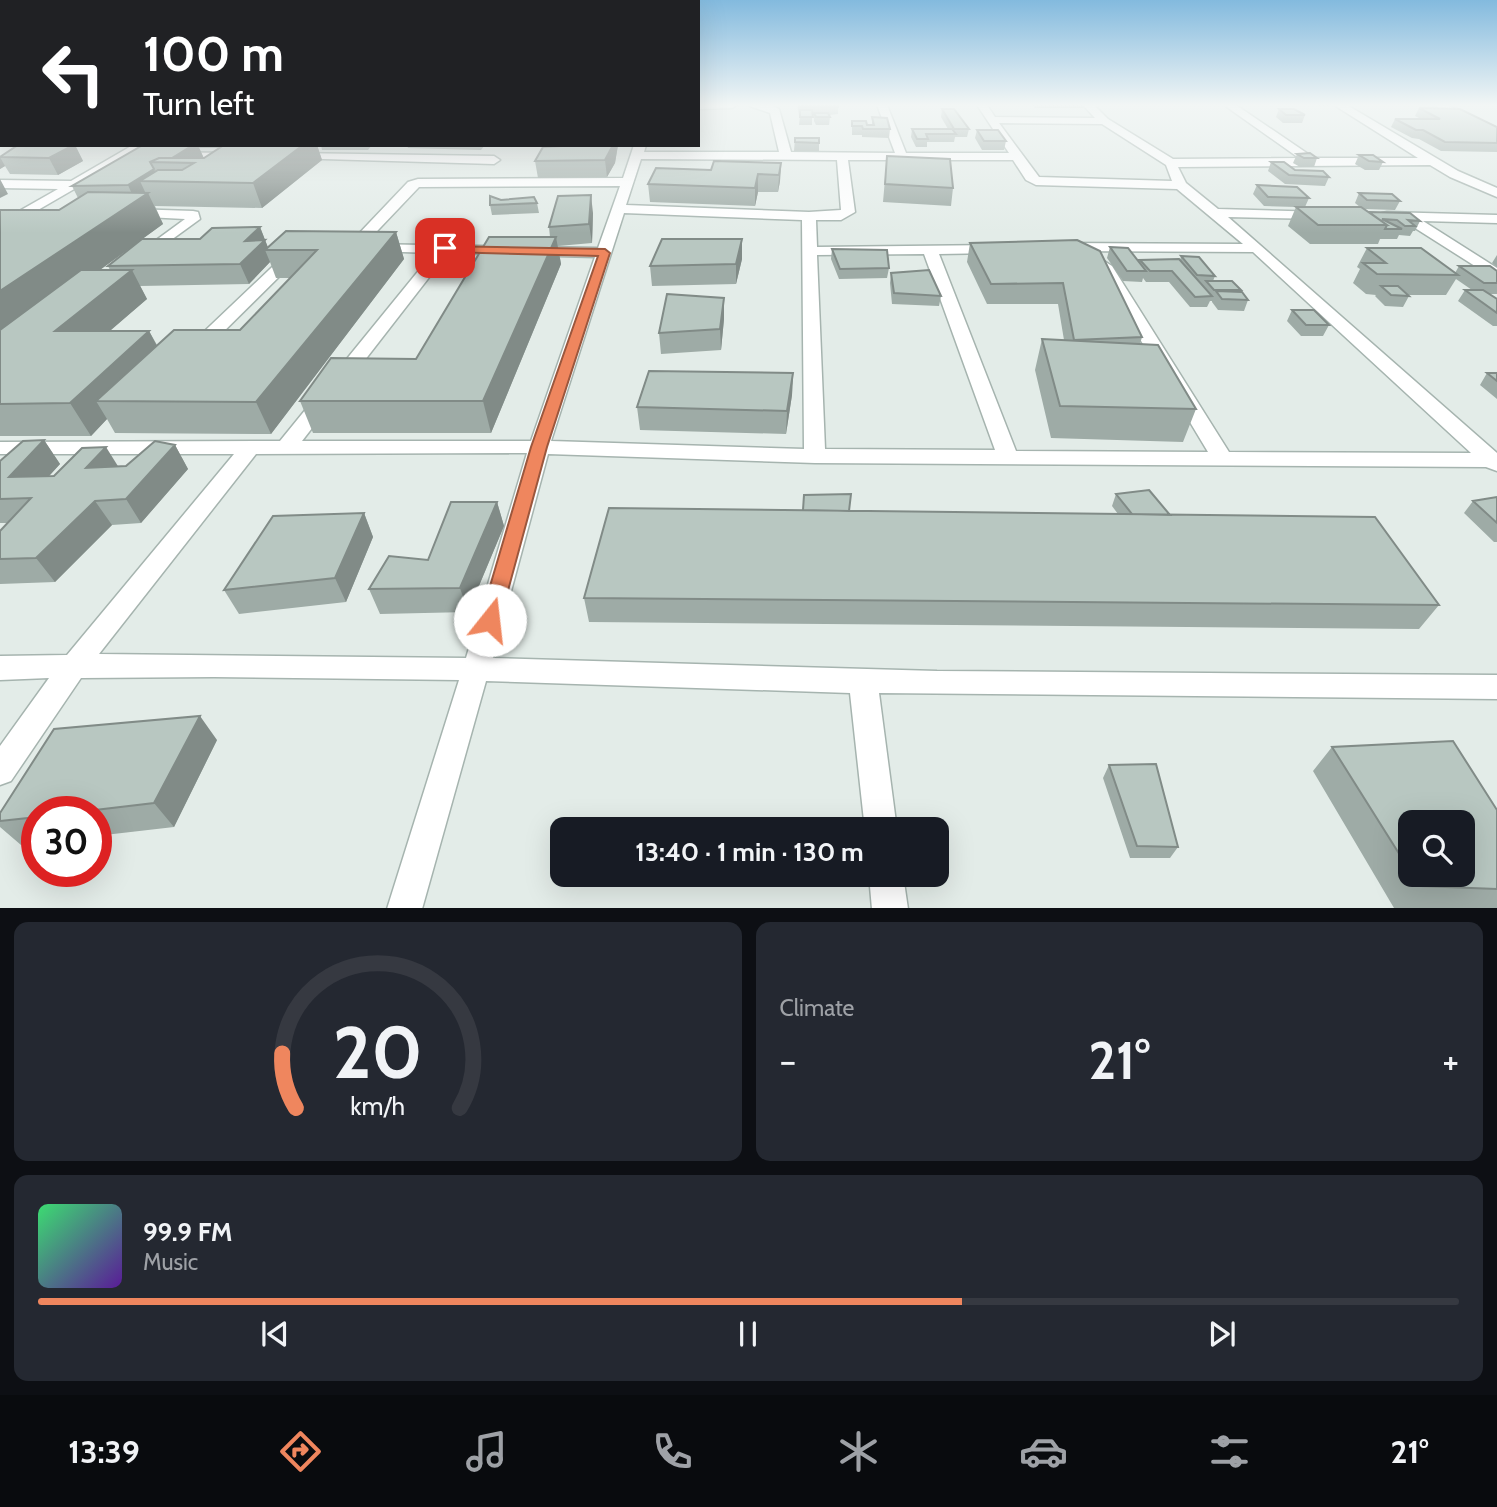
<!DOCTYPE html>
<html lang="en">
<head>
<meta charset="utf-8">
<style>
  :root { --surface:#171b24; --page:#242831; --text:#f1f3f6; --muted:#9ea1a6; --line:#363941; --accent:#ef865e }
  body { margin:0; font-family:Cabin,sans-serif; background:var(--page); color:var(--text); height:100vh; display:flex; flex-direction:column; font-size:26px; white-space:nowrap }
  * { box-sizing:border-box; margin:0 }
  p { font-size:23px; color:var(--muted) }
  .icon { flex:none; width:38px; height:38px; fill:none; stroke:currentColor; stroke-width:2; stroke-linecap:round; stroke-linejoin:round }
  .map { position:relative; height:908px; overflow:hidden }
  .panel { display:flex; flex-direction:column; gap:14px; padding:14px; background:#0d0f14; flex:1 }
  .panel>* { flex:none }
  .guide { position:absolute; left:0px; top:0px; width:700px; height:147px; box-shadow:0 7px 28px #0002; background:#202124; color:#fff; overflow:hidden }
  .tools { position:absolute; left:1398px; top:810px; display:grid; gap:14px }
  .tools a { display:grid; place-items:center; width:77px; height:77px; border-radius:14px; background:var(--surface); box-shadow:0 7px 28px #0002; font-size:35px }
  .speed { position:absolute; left:21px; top:796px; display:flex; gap:14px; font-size:35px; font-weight:700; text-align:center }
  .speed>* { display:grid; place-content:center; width:91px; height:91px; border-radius:50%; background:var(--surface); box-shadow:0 7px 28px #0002; line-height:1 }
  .speed .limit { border:10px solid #d22; background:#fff; color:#111 }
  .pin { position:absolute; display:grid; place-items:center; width:60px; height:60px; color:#fff; margin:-30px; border-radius:14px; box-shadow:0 4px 10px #0006 }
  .me { position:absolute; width:77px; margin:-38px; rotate:16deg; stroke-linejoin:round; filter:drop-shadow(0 0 5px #0008) }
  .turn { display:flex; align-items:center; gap:24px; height:147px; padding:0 28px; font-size:32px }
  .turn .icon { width:91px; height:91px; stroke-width:2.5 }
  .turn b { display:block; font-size:49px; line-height:60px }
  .big { font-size:52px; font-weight:700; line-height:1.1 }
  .panel .tile { flex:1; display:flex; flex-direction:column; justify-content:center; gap:10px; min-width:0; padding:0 24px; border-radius:14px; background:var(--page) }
  .panel .dial { align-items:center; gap:0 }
  .dial svg { height:182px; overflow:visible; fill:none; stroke:var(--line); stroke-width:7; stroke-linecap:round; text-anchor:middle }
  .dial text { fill:var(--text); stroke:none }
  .song { display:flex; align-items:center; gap:21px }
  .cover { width:84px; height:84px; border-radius:10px; background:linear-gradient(135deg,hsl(140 70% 55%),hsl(270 70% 35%)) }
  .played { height:7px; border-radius:4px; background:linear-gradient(90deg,var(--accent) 65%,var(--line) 65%) }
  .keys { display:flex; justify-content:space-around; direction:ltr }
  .heat { display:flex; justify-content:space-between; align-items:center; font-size:38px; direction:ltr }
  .panel .tiles { flex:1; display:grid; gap:14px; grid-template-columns:1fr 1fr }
  .tile:last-child { grid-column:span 2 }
  .trip { position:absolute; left:550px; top:817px; width:399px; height:70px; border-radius:14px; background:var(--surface); box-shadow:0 7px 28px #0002; font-weight:700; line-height:70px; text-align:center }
  .tabs { display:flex; height:112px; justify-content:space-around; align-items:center; background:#090b0e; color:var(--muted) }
  .tabs .icon { width:49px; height:49px }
  .tabs .current { color:var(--accent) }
  .tabs b { font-size:32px; color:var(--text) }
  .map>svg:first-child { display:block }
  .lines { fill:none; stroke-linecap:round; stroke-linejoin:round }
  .minor-casing { stroke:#a6b4af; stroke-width:3 }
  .minor { fill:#fff; fill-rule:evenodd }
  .wall { fill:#9eaba6; fill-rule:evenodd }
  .shaded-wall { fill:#818b87 }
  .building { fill:#b8c7c1; stroke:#818b87; stroke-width:2 }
  .route { fill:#ef865e; stroke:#9b573d; stroke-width:2 }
</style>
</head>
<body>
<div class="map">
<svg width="1497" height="909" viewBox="0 0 1497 909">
  <rect width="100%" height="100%" fill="#e3ece8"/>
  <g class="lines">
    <defs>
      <path id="minor" d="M 698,105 L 737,105 L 732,108 L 698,109 Z
        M 747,105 L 771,105 L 779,109 L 791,152 L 895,153 L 877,105 L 887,105 L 906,153 L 1009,153 L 977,105 L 987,105 L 995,117 L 1095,118 L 1083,105 L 1094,105 L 1108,119 L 1173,159 L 1299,158 L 1224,105 L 1236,105 L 1314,158 L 1418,158 L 1334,105 L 1347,105 L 1458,171 L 1497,188 L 1497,197 L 1450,177 L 1430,165 L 1178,167 L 1186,183 L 1218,209 L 1325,212 L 1325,218 L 1320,219 L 1228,217 L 1497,453 L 1497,471 L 1486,467 L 815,463 L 548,454 L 493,658 L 937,671 L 1497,675 L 1497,699 L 879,693 L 897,830 L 865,830 L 850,693 L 486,681 L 422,909 L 387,909 L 459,680 L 214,677 L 81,678 L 11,781 L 0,785 L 0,746 L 49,678 L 0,680 L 0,656 L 67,655 L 234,454 L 0,454 L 0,442 L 280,441 L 433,253 L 372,251 L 367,250 L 365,247 L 367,244 L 598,248 L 620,186 L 419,187 L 360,249 L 350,249 L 348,246 L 350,243 L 408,182 L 418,179 L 623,178 L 634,145 L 646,145 L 644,152 L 779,152 L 770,113 ZM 999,123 L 1102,124 L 1166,165 L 1172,181 L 1039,177 ZM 641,159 L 837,160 L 841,210 L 809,212 L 626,205 ZM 848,160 L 1013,160 L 1026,180 L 1036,185 L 1177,189 L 1243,244 L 1060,243 L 1053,247 L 1060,251 L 1253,252 L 1471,453 L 1229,452 L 1112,266 L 1104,261 L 1096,266 L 1208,452 L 1016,451 L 939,254 L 996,253 L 1003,249 L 996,245 L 817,247 L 816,220 L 841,220 L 855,212 ZM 624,213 L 802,220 L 804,449 L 551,441 ZM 448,253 L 595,257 L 531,441 L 302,441 ZM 924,254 L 995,450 L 825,449 L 817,255 ZM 527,453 L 466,658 L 99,654 L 256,454 Z
        M 1433,105 L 1447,105 L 1497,128 L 1497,135 Z
        M 0,137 L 2,137 L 0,144 Z
        M 133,145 L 140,146 L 142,148 L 138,152 L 236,153 L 242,156 L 236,159 L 126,159 L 0,232 L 0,222 L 58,189 L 0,188 L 0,180 L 71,181 Z
        M 293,153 L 494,156 L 500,160 L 494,164 L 289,158 L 289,154 Z
        M 132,209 L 193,211 L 198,212 L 200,219 L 145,259 L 140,258 L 138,255 L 140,252 L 185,219 L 127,216 L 127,210 Z
        M 1387,212 L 1497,215 L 1497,223 L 1423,221 L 1497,268 L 1497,280 L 1404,221 L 1382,219 L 1382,213 Z
        M 294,250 L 301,254 L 299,257 L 203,352 L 191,352 L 188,348 L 191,344 L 289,251 Z
        M 869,875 L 903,875 L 908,909 L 872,909 Z"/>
    </defs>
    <!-- minor casing -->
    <use href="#minor" class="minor-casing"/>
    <!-- minor -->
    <use href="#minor" class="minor"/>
  </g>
  <!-- wall -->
  <path class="wall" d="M 797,105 L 838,105 L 838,114 L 829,115 L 830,117 L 829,125 L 816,125 L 814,121 L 814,115 L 812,115 L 812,125 L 799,125 L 800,115 L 799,115 Z
    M 1033,105 L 1084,105 L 1083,108 L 1035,108 Z
    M 1295,105 L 1332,105 L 1331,106 Z
    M 1419,108 L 1497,127 L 1497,152 L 1441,151 L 1419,139 L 1412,138 L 1391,127 L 1395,119 L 1421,119 L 1415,116 Z
    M 942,109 L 969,129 L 967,137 L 955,137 L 954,142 L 927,142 L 927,147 L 916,147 L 911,137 L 912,129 L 948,129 L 941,117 Z
    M 1279,109 L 1305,115 L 1302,123 L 1283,123 L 1276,117 Z
    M 872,117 L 890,129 L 889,138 L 862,137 L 862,135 L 852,135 L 852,121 L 872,125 Z
    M 977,130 L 1006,141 L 1004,150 L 982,150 L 975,138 Z
    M 795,138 L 819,138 L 819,151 L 794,151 Z
    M 18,145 L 75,145 L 83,161 L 58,175 L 10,174 L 5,166 L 0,169 L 0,156 L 2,156 Z
    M 143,145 L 317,145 L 322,160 L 262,208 L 155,206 L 163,224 L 142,239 L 200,239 L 260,227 L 268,248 L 396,232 L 404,259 L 271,434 L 115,433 L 107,419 L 91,436 L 0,436 L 0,210 L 59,210 L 78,198 L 72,186 ZM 199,148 L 221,148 L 204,158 ZM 141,240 L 108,266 L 110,270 L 99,270 ZM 270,262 L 276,278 L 290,278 L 240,330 L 157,345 L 149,331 L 109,331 L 147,299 L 140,286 L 249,284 Z
    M 321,145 L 372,145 L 368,150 L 322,150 Z
    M 407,145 L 485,145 L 481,150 L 408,148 Z
    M 559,145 L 618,145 L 615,163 L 607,177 L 538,178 L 535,161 L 559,147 Z
    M 1297,154 L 1317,158 L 1314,167 L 1300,167 L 1293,163 Z
    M 1359,155 L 1383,162 L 1379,170 L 1365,170 L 1355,164 Z
    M 887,156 L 953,188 L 951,206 L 883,202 Z
    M 1271,162 L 1295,170 L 1329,177 L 1325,186 L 1285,184 L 1268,171 Z
    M 781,163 L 780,181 L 778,192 L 758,192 L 755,206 L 650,202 L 648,184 L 711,170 Z
    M 1257,185 L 1309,198 L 1305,207 L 1360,207 L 1355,203 L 1359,193 L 1400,201 L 1395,210 L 1365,209 L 1369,212 L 1420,221 L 1415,231 L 1413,231 L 1410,236 L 1399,235 L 1397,239 L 1380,239 L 1378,244 L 1310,244 L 1288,226 L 1296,207 L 1264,206 L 1253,194 Z
    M 501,200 L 537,203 L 539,213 L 492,215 L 490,205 Z
    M 593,213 L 592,243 L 558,246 L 561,264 L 491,433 L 313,433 L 300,401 L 416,359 L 550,237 L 549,227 Z
    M 742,239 L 742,259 L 736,284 L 652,286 L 650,266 Z
    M 1077,240 L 1142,337 L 1140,344 L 1196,409 L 1183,442 L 1051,438 L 1035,370 L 1042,339 L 1064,340 L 1058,304 L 987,304 L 967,262 L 970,243 Z
    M 1110,247 L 1139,262 L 1140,260 L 1180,261 L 1181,256 L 1215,276 L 1213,281 L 1241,290 L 1240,292 L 1248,300 L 1244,311 L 1218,310 L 1212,302 L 1212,301 L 1210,301 L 1207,307 L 1190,307 L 1169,282 L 1146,282 L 1143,278 L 1142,282 L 1123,281 L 1107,258 Z
    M 1367,248 L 1431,255 L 1455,273 L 1459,266 L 1497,271 L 1497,294 L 1489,294 L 1497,299 L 1497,326 L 1493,326 L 1458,301 L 1465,290 L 1472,290 L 1456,279 L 1446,295 L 1408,295 L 1409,296 L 1403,307 L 1385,306 L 1375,296 L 1376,295 L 1366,294 L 1353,283 L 1360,269 L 1357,267 Z
    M 832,249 L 889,268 L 887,278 L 839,279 L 831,259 Z
    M 1497,255 L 1497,267 L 1492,263 Z
    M 891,273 L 941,296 L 939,306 L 892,304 L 890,283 Z
    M 724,298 L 724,319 L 721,350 L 661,354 L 659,333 Z
    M 1292,310 L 1329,325 L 1323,336 L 1301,336 L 1287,321 Z
    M 793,373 L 792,395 L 786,434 L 640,430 L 637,407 Z
    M 1487,373 L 1497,373 L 1497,399 L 1480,385 Z
    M 44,440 L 60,464 L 49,476 L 126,466 L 175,445 L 188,469 L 141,523 L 112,525 L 55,582 L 0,584 L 0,531 L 8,523 L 0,523 L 0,461 Z
    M 1116,494 L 1170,515 L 1439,605 L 1419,629 L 589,622 L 584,598 L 1118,514 L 1112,506 Z
    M 1497,497 L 1497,542 L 1494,542 L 1464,513 L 1473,501 Z
    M 497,502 L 504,526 L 468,612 L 380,614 L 369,589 L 428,560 Z
    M 364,513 L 373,537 L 346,602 L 239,614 L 224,590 Z
    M 217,740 L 174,827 L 96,836 L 96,812 L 37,812 L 37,843 L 21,845 L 0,827 L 0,813 Z
    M 1332,747 L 1497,810 L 1497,908 L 1394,908 L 1313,771 ZM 1410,822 L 1463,875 L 1410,875 Z
    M 1109,765 L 1178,847 L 1170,858 L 1130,858 L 1103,778 Z"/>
  <!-- shaded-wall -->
  <path class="shaded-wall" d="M 74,145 L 75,145 L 83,161 L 58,175 L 49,158 Z
    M 193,145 L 198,145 L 204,159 L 194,163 L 164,163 Z
    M 303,145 L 317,145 L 322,160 L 262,208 L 253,183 Z
    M 613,145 L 618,145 L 615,163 L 607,177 L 605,160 Z
    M 0,157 L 5,166 L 0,169 Z
    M 781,163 L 780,181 L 778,192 L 779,175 Z
    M 154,169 L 159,181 L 140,181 L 146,194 L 148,193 L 163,224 L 0,343 L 0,291 L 135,201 L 128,185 Z
    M 758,174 L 758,192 L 755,206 L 755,188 Z
    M 0,179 L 8,194 L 0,198 Z
    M 591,195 L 593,213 L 592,243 L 589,224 Z
    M 260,227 L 269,250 L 265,250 L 270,262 L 249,284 L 240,264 L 245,241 Z
    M 396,232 L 404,259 L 271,434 L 256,402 Z
    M 556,237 L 561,264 L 491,433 L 483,401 Z
    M 742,239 L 742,259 L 736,284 L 736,264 Z
    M 132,270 L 147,299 L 74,362 L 55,331 Z
    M 724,298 L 724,319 L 721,350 L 720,329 Z
    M 149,331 L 165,361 L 96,401 L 107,419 L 91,436 L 70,403 Z
    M 793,373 L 792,395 L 786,434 L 787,411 Z
    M 44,440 L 60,464 L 29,498 L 9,477 Z
    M 175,445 L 188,469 L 141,523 L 126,499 Z
    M 106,447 L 121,471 L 86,468 Z
    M 95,501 L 112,525 L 55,582 L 36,558 Z
    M 497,502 L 504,526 L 468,612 L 460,588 Z
    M 364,513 L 373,537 L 346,602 L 335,578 Z
    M 200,716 L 217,740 L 174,827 L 154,803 Z"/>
  <!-- building -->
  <path class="building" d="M 799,105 L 838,105 L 838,107 L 799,107 Z
    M 1419,108 L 1460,109 L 1497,127 L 1497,143 L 1445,142 L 1423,130 L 1416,130 L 1395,119 L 1440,119 Z
    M 942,109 L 954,109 L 969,129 L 954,129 Z
    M 1279,109 L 1294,109 L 1305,115 L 1286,115 Z
    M 800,110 L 812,110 L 813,117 L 800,117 Z
    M 814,113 L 828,113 L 830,117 L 816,117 Z
    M 872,117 L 887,118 L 890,129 L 863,129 L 862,126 L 852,126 L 852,121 L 866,121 L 867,125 L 874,125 Z
    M 912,129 L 952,129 L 956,134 L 926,134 L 928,139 L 917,139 Z
    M 977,130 L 998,130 L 1006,141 L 984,141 Z
    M 795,138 L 819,138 L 819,143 L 795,142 Z
    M 18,145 L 74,145 L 49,158 L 0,157 Z
    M 143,145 L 193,145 L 172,158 L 159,158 L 150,162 L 154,169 L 128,185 L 72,186 Z
    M 224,145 L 303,145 L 253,183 L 140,181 L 158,170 L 182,170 L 194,163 L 150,162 L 159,158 L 204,158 Z
    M 559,145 L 613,145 L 605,160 L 535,161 L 543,147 L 562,146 Z
    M 1310,153 L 1317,158 L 1304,158 L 1297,154 Z
    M 1359,155 L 1373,155 L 1383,162 L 1369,161 Z
    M 887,156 L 950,159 L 953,188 L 885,184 Z
    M 714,161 L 781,163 L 779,175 L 758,174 L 755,188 L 648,184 L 656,168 L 711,170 Z
    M 1271,162 L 1284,162 L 1295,170 L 1323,171 L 1329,177 L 1289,175 Z
    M 1257,185 L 1297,187 L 1309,198 L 1268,197 Z
    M 88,192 L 148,193 L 0,291 L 0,210 L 59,210 Z
    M 1359,193 L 1392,194 L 1400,201 L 1367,200 Z
    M 591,195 L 589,224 L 549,227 L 558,196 Z
    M 490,196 L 501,200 L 534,197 L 537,203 L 490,205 Z
    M 1296,207 L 1361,207 L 1387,225 L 1318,225 Z
    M 1369,212 L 1410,213 L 1420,221 L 1408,220 L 1415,226 L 1405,226 L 1397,220 L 1382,219 L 1402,229 L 1385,229 L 1387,225 Z
    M 260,227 L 245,241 L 265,240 L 240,264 L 108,266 L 142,239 L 200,239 L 212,228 Z
    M 286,231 L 396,232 L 256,402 L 96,401 L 174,330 L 240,330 L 317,250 L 265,250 Z
    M 489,237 L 556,237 L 483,401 L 300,401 L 331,358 L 416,359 Z
    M 662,239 L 742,239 L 736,264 L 650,266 Z
    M 1077,240 L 1100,251 L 1142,337 L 1074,340 L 1063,283 L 991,284 L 970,243 Z
    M 1110,247 L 1128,248 L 1146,271 L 1127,271 Z
    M 1367,248 L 1421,248 L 1458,275 L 1377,274 L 1363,263 L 1386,263 Z
    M 832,249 L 887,250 L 889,268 L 840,269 Z
    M 1181,256 L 1199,257 L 1215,276 L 1197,275 Z
    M 1179,259 L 1212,296 L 1195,297 L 1172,271 L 1150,271 L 1140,260 Z
    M 1459,266 L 1490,266 L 1497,271 L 1497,283 L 1484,283 Z
    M 81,270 L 132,270 L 55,331 L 149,331 L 70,403 L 0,404 L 0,330 Z
    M 929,270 L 941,296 L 894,293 L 891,273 Z
    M 1206,281 L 1232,281 L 1241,290 L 1214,290 Z
    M 1381,286 L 1398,286 L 1409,296 L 1391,295 Z
    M 1465,290 L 1483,290 L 1497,299 L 1497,313 Z
    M 1216,291 L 1242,292 L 1248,300 L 1222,299 Z
    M 667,294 L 724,298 L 720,329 L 659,333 Z
    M 1292,310 L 1314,310 L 1329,325 L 1306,325 Z
    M 1042,339 L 1158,345 L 1196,409 L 1060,406 Z
    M 649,371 L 793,373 L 787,411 L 637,407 Z
    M 1487,373 L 1497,373 L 1497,381 Z
    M 44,440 L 9,477 L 54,476 L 82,448 L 106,447 L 86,468 L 126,466 L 155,441 L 175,445 L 126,499 L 95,501 L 36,558 L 0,559 L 0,531 L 31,498 L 0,499 L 0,461 L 23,441 Z
    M 1149,490 L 1170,515 L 1132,514 L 1116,494 Z
    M 851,494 L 849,511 L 803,510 L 804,495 Z
    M 1497,497 L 1497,523 L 1473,501 Z
    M 451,502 L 497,502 L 460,588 L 369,589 L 389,556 L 428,560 Z
    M 609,508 L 1375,517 L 1439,605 L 584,598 Z
    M 364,513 L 335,578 L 224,590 L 273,516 Z
    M 200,716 L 154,803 L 78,812 L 37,812 L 37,817 L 0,821 L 0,813 L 54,729 Z
    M 1453,741 L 1497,810 L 1497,889 L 1420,886 L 1413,875 L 1463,875 L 1463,822 L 1410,822 L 1410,871 L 1332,747 Z
    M 1156,764 L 1178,847 L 1137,846 L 1109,765 Z"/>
  <!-- sky -->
  <linearGradient id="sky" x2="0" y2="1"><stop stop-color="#83bade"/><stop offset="0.45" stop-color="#f2f6f5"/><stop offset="1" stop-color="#f2f6f5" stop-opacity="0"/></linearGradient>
  <rect width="1497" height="233" fill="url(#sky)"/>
  <!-- route -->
  <path class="route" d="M 441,246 L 605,249 L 610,253 L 547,447 L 500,620 L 497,625 L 490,627 L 483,625 L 480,620 L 531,447 L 598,256 L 445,252 L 441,251 Z"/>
</svg>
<div class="tools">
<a><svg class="icon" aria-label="search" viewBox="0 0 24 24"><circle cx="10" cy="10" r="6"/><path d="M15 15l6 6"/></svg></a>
</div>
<div class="speed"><div class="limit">30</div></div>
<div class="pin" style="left:445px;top:248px;background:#d93025"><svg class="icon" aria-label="arrive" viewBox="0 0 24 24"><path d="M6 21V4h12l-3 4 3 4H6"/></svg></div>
<svg class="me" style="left:490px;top:620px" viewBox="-20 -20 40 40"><circle r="19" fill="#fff"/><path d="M0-13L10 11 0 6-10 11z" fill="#ef865e"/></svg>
<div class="trip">13:40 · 1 min · 130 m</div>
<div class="guide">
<div class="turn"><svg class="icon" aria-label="left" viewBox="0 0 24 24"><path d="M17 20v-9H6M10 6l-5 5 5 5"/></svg><div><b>100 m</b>Turn left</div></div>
</div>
</div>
<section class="panel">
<div class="tiles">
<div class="tile dial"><svg viewBox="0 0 100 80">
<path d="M14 69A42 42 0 1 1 86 69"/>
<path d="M14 69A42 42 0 0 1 8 45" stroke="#ef865e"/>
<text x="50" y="56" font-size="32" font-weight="700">20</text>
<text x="50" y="72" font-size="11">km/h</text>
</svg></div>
<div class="tile"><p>Climate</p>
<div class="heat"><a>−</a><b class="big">21°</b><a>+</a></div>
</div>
<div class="tile">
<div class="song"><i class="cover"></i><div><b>99.9 FM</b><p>Music</p></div></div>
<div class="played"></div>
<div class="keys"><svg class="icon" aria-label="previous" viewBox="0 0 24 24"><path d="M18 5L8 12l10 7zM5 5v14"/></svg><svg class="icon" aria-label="pause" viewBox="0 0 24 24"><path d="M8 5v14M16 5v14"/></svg><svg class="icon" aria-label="next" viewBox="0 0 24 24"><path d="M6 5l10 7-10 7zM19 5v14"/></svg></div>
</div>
</div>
</section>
<nav class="tabs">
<b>13:39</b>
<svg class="icon current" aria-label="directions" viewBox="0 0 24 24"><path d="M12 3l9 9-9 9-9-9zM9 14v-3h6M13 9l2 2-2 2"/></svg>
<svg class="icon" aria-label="music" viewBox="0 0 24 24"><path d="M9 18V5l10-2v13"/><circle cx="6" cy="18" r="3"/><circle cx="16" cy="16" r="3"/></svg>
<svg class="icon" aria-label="phone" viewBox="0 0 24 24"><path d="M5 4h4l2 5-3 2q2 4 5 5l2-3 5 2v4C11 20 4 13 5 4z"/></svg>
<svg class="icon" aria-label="climate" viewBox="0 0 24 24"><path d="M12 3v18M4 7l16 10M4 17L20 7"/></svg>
<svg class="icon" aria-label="car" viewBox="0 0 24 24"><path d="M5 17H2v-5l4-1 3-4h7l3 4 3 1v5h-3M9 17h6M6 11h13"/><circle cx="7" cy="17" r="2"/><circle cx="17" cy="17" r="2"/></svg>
<svg class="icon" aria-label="filters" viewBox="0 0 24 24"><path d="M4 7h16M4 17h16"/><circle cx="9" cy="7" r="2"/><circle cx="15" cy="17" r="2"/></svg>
<b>21°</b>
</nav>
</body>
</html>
